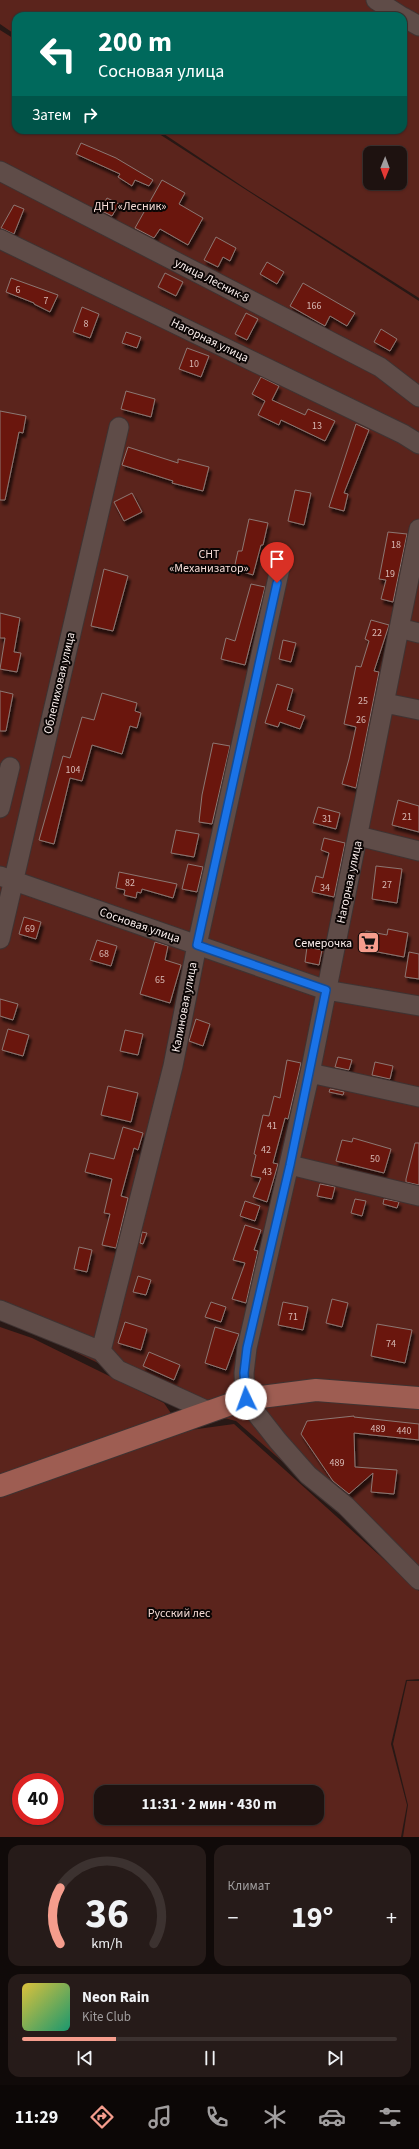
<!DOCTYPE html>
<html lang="ru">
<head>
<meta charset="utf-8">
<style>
  :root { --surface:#1e1210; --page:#261b19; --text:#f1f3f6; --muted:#a19e9f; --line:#3c3230; --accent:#f59d8d }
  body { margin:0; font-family:"Source Sans 3",sans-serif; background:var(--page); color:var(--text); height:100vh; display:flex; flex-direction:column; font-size:15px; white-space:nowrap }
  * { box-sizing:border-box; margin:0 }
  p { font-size:13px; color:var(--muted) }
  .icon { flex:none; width:22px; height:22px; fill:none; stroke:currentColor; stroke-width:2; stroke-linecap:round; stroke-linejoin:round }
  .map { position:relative; height:1837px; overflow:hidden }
  .drawer { display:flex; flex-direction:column; gap:8px; padding:8px; background:#100a09; flex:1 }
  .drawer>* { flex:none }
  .hud { position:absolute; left:12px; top:12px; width:395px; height:122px; border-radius:12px; box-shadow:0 1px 3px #0004,0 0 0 1px var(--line); background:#00695c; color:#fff; overflow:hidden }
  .needle { width:26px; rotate:181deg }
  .fabs { position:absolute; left:363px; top:146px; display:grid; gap:8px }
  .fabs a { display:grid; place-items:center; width:44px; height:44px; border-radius:8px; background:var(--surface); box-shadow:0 1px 3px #0004,0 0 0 1px var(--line); font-size:20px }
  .speed { position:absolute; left:12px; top:1773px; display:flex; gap:8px; font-size:20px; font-weight:700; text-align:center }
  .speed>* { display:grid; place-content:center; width:52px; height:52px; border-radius:50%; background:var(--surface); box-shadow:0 1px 3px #0004,0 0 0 1px var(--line); line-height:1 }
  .speed .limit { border:6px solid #d22; background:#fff; color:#111 }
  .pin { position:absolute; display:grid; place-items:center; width:34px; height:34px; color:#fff; margin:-41px -17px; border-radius:50% 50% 50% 0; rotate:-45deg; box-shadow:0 0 4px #0007 }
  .pin .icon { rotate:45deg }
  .me { position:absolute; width:44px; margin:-22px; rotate:357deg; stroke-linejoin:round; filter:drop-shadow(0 0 3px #0008) }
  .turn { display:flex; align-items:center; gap:14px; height:84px; padding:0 20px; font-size:18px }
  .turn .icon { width:52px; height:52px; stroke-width:2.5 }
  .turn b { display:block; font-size:28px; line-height:34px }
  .then { display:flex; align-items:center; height:38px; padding:0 20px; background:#0003; gap:8px; font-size:15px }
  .big { font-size:30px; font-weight:700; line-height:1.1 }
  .drawer .tile { flex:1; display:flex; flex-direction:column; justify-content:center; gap:6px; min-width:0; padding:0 14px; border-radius:12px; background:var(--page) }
  .drawer .dial { align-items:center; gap:0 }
  .dial svg { height:104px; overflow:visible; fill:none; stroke:var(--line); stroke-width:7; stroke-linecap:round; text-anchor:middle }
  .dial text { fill:var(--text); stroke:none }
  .song { display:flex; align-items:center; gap:12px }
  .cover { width:48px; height:48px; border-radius:6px; background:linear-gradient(135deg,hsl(50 70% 55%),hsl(160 70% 35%)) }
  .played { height:4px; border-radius:2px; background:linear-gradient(90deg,var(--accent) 25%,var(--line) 25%) }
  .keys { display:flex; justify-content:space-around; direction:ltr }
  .heat { display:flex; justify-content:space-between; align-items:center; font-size:22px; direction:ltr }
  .drawer .tiles { flex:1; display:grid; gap:8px; grid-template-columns:1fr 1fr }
  .tile:last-child { grid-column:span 2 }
  .trip { position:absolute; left:94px; top:1785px; width:230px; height:40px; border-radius:12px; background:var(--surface); box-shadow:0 1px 3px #0004,0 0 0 1px var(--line); font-weight:700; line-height:40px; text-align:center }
  .tabs { display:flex; height:64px; justify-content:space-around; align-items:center; background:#0c0706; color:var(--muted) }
  .tabs .icon { width:28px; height:28px }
  .tabs .active { color:var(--accent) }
  .tabs b { font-size:18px; color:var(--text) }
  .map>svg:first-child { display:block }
  .green { fill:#5b241c; fill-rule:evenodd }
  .building { fill:#6a190e; stroke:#8c7773; filter:url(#shadow) }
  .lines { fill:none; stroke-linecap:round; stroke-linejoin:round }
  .minor-casing { stroke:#3f3332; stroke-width:21 }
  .major-casing { stroke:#3f3332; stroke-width:24 }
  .minor { stroke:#5f4c48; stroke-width:19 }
  .major { stroke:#9e5d52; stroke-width:22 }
  .route-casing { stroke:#114b97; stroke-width:10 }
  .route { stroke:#1a73e8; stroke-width:7 }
  .labels { text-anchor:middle; stroke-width:4; stroke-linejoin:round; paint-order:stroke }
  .number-label { font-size:10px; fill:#d7bab5 }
  .park-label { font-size:12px; fill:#f4dad5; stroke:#0c0605 }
  .street-label { font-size:12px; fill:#fbefed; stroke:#0c0605 }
  .poi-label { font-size:12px; fill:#fbefed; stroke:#0c0605; text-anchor:end }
</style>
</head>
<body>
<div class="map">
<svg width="419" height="1837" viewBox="0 0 419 1837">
  <defs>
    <filter id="shadow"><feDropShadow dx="2.5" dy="4.5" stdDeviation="1" flood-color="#0009"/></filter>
  </defs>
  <rect width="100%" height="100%" fill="#281815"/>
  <!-- green -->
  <path class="green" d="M 0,0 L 419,0 L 419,298 L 248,190 L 158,130 L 403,130 L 403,16 L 16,16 L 16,35 L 0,24 ZM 370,153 L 400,153 L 400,183 L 370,183 Z
    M 0,30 L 16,40 L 16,130 L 153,130 L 419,301 L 419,1581 L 236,1421 L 173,1405 L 96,1362 L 32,1331 L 0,1320 Z
    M 0,1327 L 32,1338 L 164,1403 L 183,1431 L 234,1424 L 419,1591 L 419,1679 L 406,1680 L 391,1744 L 407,1805 L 401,1837 L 0,1837 ZM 21,1782 L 55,1782 L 55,1816 L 21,1816 ZM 101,1792 L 317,1792 L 317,1818 L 101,1818 Z
    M 407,1681 L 419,1681 L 419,1837 L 403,1837 L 408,1805 L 393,1744 Z"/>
  <!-- building -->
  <path class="building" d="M 81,143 L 116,158 L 153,180 L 149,186 L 135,180 L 132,186 L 118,177 L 120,174 L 76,154 Z
    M 162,180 L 185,193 L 179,204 L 203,218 L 188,245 L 160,229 L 154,238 L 135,228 Z
    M 107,198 L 119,204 L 112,216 L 100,210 Z
    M 14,205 L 24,209 L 14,234 L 1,228 Z
    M 216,237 L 236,248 L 230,261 L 223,257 L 218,267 L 204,260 Z
    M 267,262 L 284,272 L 277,284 L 260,274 Z
    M 165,273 L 183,282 L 176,296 L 158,287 Z
    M 11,278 L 58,295 L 50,312 L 34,304 L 34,303 L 6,292 Z
    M 303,283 L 355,313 L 347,326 L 330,316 L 325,326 L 290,306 Z
    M 82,307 L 99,314 L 90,338 L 73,332 Z
    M 246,313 L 258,319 L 247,340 L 235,334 Z
    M 381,329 L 397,339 L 390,351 L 374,342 Z
    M 126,332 L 141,337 L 137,348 L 122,343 Z
    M 187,348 L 209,356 L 201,377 L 179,369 Z
    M 261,377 L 279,386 L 272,400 L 305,415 L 308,409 L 335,421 L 325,441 L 281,420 L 279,425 L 258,415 L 265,401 L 252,394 Z
    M 126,391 L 155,399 L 151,417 L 121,409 Z
    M 0,411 L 26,416 L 23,433 L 19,432 L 5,500 L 0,500 Z
    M 356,424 L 369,430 L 344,493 L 348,494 L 344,511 L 329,507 Z
    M 128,447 L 178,463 L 178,459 L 209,467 L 203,491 L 172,483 L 173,481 L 122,465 Z
    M 295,490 L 311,493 L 304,525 L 288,521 Z
    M 132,493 L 142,512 L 124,521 L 114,502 Z
    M 249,519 L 268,523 L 263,545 L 261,545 L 253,575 L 234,569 L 238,551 L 242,551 Z
    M 388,532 L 407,534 L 393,602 L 381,599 L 386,580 L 379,579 Z
    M 104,569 L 128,576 L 113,631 L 91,626 Z
    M 251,584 L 265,587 L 245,665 L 221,659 L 226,638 L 235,641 Z
    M 0,613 L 20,618 L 14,652 L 21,653 L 17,672 L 0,669 L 5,638 L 0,638 Z
    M 371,620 L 389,625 L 374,671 L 379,672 L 356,788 L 342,784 L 349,759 L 356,727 L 344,724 L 356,666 L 361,667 L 369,641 L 365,639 Z
    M 283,640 L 296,643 L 291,662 L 279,659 Z
    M 277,684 L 293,689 L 287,710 L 305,716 L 300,729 L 280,722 L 278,727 L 265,723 Z
    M 0,691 L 13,694 L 6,731 L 0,731 Z
    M 102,693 L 137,703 L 135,711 L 141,713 L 137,728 L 130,726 L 122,754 L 92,745 L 82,781 L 70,778 L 54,844 L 39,840 L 63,756 L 70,758 L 82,717 L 94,720 Z
    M 213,743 L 230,746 L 212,824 L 199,822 L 202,795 Z
    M 398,800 L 419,806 L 419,832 L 392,825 Z
    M 318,807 L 340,813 L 336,829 L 313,823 Z
    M 176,830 L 199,834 L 194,857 L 171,853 Z
    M 324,838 L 345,843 L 334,897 L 312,892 L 316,876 L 323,878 L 329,853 L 321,850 Z
    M 188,864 L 203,867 L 197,892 L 182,889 Z
    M 376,866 L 402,869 L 397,903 L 372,899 Z
    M 119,872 L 177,884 L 173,898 L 142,889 L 141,893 L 137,892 L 136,898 L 124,895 L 125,890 L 116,888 Z
    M 24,917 L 41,922 L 36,939 L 19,934 Z
    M 388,929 L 408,933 L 404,957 L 362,949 L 366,931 L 387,935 Z
    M 97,940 L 117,946 L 111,966 L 90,960 Z
    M 155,942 L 168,946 L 165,960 L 181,965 L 170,1003 L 140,994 Z
    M 307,947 L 322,950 L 319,965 L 305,962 Z
    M 409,952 L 419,954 L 419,979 L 405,977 Z
    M 0,999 L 18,1004 L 13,1020 L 0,1016 Z
    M 196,1019 L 210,1024 L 203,1046 L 189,1041 Z
    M 8,1029 L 29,1035 L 23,1056 L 2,1050 Z
    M 125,1030 L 143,1034 L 138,1055 L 120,1051 Z
    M 338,1057 L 352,1060 L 349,1070 L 335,1067 Z
    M 287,1060 L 301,1063 L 288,1119 L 285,1118 L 273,1163 L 278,1164 L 267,1202 L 253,1197 L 261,1178 L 251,1176 L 256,1155 L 254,1154 L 263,1115 L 269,1116 L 274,1096 L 280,1098 Z
    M 375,1062 L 393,1066 L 390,1079 L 372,1075 Z
    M 108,1086 L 138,1093 L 131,1122 L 101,1115 Z
    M 330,1089 L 344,1092 L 343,1095 L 329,1092 Z
    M 123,1127 L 143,1133 L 138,1150 L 134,1148 L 121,1196 L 128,1198 L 116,1248 L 102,1245 L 110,1214 L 104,1213 L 112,1179 L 85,1172 L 90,1153 L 114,1159 Z
    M 353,1138 L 391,1149 L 384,1173 L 336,1161 L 342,1140 L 352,1142 Z
    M 415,1143 L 419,1143 L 419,1185 L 406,1182 L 406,1179 Z
    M 320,1184 L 335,1187 L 332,1199 L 317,1196 Z
    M 355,1199 L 366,1201 L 362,1216 L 351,1213 Z
    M 384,1199 L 399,1202 L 397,1208 L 383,1204 Z
    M 245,1201 L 260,1206 L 255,1221 L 240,1216 Z
    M 245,1225 L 261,1230 L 254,1250 L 258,1251 L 246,1303 L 232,1299 L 245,1263 L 233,1260 Z
    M 142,1232 L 147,1233 L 143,1244 L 140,1243 Z
    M 79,1247 L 92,1250 L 87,1272 L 74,1269 Z
    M 138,1276 L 151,1280 L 146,1295 L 133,1292 Z
    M 332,1299 L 348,1303 L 342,1327 L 326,1323 Z
    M 211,1302 L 226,1307 L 221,1322 L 205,1317 Z
    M 283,1302 L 308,1307 L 303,1330 L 278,1325 Z
    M 125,1322 L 147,1329 L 141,1350 L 118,1343 Z
    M 377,1324 L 412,1330 L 405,1363 L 371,1356 Z
    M 215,1327 L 239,1334 L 226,1370 L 205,1363 Z
    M 149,1352 L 180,1365 L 174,1380 L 143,1366 Z
    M 354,1416 L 354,1417 L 419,1424 L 419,1440 L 354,1433 L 355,1467 L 397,1470 L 394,1494 L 371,1492 L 373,1473 L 349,1494 L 333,1481 L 301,1434 L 307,1421 Z"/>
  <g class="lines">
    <defs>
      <path id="minor" d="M 376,0 L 401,16
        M 403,17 L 419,26
        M 0,171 L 380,367 L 419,397
        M 0,239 L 403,434 L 419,444
        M 419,529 L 310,1073 L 247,1348 L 244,1373 L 245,1399 L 278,1441 L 308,1475 L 346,1506 L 419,1580
        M 399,628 L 419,633
        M 385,703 L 419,710
        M 0,808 L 10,767
        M 358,836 L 419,851
        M 0,876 L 326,990 L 419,1006
        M 0,939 L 119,427
        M 310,1073 L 419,1097
        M 290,1165 L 419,1196
        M 0,1310 L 101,1351 L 118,1370 L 210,1412
        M 101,1351 L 173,1066 L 197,945 L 280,568"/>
      <path id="major" d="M 0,1486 L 245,1399 L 316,1390 L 419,1398"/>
    </defs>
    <!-- minor casing -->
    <use href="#minor" class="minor-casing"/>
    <!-- major casing -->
    <use href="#major" class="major-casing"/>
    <!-- minor -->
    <use href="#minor" class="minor"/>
    <!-- major -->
    <use href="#major" class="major"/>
  </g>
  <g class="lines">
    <defs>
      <path id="route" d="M 246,1399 L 244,1373 L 247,1348 L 290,1165 L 326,990 L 197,945 L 277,583"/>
    </defs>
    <!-- route casing -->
    <use href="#route" class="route-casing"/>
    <!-- route -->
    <use href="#route" class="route"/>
  </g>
  <!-- icons -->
  <defs>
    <symbol id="supermarket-square" viewBox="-11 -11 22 22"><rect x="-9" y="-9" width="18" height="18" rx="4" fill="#f59d8d" stroke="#0c0605"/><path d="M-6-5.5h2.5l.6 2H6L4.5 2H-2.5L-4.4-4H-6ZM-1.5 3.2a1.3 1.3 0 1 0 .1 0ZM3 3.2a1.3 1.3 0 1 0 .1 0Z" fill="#111"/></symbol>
  </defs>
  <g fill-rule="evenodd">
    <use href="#supermarket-square" x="356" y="930" width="25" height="25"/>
  </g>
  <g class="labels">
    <!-- number labels -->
    <g class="number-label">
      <text x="18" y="293">6</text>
      <text x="46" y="304">7</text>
      <text x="314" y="309">166</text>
      <text x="86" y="327">8</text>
      <text x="194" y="367">10</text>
      <text x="317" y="429">13</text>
      <text x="396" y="548">18</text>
      <text x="390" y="577">19</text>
      <text x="377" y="636">22</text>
      <text x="363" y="704">25</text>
      <text x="361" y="723">26</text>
      <text x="73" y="773">104</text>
      <text x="407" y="820">21</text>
      <text x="327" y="822">31</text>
      <text x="130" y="886">82</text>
      <text x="387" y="888">27</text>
      <text x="325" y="891">34</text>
      <text x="30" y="932">69</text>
      <text x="104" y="957">68</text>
      <text x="160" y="983">65</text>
      <text x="272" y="1129">41</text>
      <text x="266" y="1153">42</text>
      <text x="375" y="1162">50</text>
      <text x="267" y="1175">43</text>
      <text x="293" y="1320">71</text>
      <text x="391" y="1347">74</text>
      <text x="378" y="1432">489</text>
      <text x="404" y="1434">440</text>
      <text x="337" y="1466">489</text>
    </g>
    <!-- park labels -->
    <g class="park-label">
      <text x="130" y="210">ДНТ «Лесник»</text>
      <text x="209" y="558">СНТ<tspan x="209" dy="14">«Механизатор»</tspan></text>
      <text x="179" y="1617">Русский лес</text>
    </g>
    <!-- street labels -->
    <g class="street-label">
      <text transform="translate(212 280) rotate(27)" y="4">улица Лесник-8</text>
      <text transform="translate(210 340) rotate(26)" y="4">Нагорная улица</text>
      <text transform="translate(59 683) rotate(-77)" y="4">Облепиховая улица</text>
      <text transform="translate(349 882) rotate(-78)" y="4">Нагорная улица</text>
      <text transform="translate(140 925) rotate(19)" y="4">Сосновая улица</text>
      <text transform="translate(184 1007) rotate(-79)" y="4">Калиновая улица</text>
    </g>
    <!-- poi labels -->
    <g class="poi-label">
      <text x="352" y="947">Семерочка</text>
    </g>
  </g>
</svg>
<div class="fabs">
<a><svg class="needle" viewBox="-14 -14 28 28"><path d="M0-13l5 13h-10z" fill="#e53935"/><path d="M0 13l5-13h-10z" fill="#a19e9f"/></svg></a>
</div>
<div class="speed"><div class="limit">40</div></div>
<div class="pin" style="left:277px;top:583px;background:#d93025"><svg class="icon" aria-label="arrive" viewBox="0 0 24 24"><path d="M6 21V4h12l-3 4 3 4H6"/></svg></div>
<svg class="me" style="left:246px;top:1399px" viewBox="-20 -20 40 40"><circle r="19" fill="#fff"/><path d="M0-13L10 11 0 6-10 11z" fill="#1a73e8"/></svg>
<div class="trip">11:31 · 2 мин · 430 m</div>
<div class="hud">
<div class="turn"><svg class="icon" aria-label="left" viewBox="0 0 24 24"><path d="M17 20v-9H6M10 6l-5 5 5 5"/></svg><div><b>200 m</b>Сосновая улица</div></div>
<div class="then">Затем<svg class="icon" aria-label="right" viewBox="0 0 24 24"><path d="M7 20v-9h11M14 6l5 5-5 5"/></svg></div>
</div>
</div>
<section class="drawer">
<div class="tiles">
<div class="tile dial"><svg viewBox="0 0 100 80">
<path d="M14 69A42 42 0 1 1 86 69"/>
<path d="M14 69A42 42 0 0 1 14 26" stroke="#f59d8d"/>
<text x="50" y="56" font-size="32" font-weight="700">36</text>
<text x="50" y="72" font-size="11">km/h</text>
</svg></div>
<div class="tile"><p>Климат</p>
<div class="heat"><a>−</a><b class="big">19°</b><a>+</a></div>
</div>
<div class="tile">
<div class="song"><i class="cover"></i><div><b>Neon Rain</b><p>Kite Club</p></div></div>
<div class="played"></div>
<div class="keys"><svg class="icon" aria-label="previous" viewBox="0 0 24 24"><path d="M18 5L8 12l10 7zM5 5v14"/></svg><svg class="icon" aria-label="pause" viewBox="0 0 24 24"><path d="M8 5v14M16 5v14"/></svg><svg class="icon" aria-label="next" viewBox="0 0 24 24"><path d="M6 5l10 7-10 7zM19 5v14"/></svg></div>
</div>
</div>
</section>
<nav class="tabs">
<b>11:29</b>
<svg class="icon active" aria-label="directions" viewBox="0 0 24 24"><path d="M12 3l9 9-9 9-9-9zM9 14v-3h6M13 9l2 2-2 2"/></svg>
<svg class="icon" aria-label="music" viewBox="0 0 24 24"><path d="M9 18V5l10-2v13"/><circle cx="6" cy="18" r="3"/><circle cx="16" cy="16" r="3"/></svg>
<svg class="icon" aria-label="phone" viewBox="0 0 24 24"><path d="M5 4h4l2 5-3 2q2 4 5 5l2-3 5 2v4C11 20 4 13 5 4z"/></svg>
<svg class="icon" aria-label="climate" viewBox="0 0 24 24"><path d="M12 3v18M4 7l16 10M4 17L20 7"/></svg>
<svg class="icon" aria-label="car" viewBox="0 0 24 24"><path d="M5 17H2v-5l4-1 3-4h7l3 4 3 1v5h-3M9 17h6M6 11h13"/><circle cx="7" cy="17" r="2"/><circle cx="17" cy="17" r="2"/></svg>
<svg class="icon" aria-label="filters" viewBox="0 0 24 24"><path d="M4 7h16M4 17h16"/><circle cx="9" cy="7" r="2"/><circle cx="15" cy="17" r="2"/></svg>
</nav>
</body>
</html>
